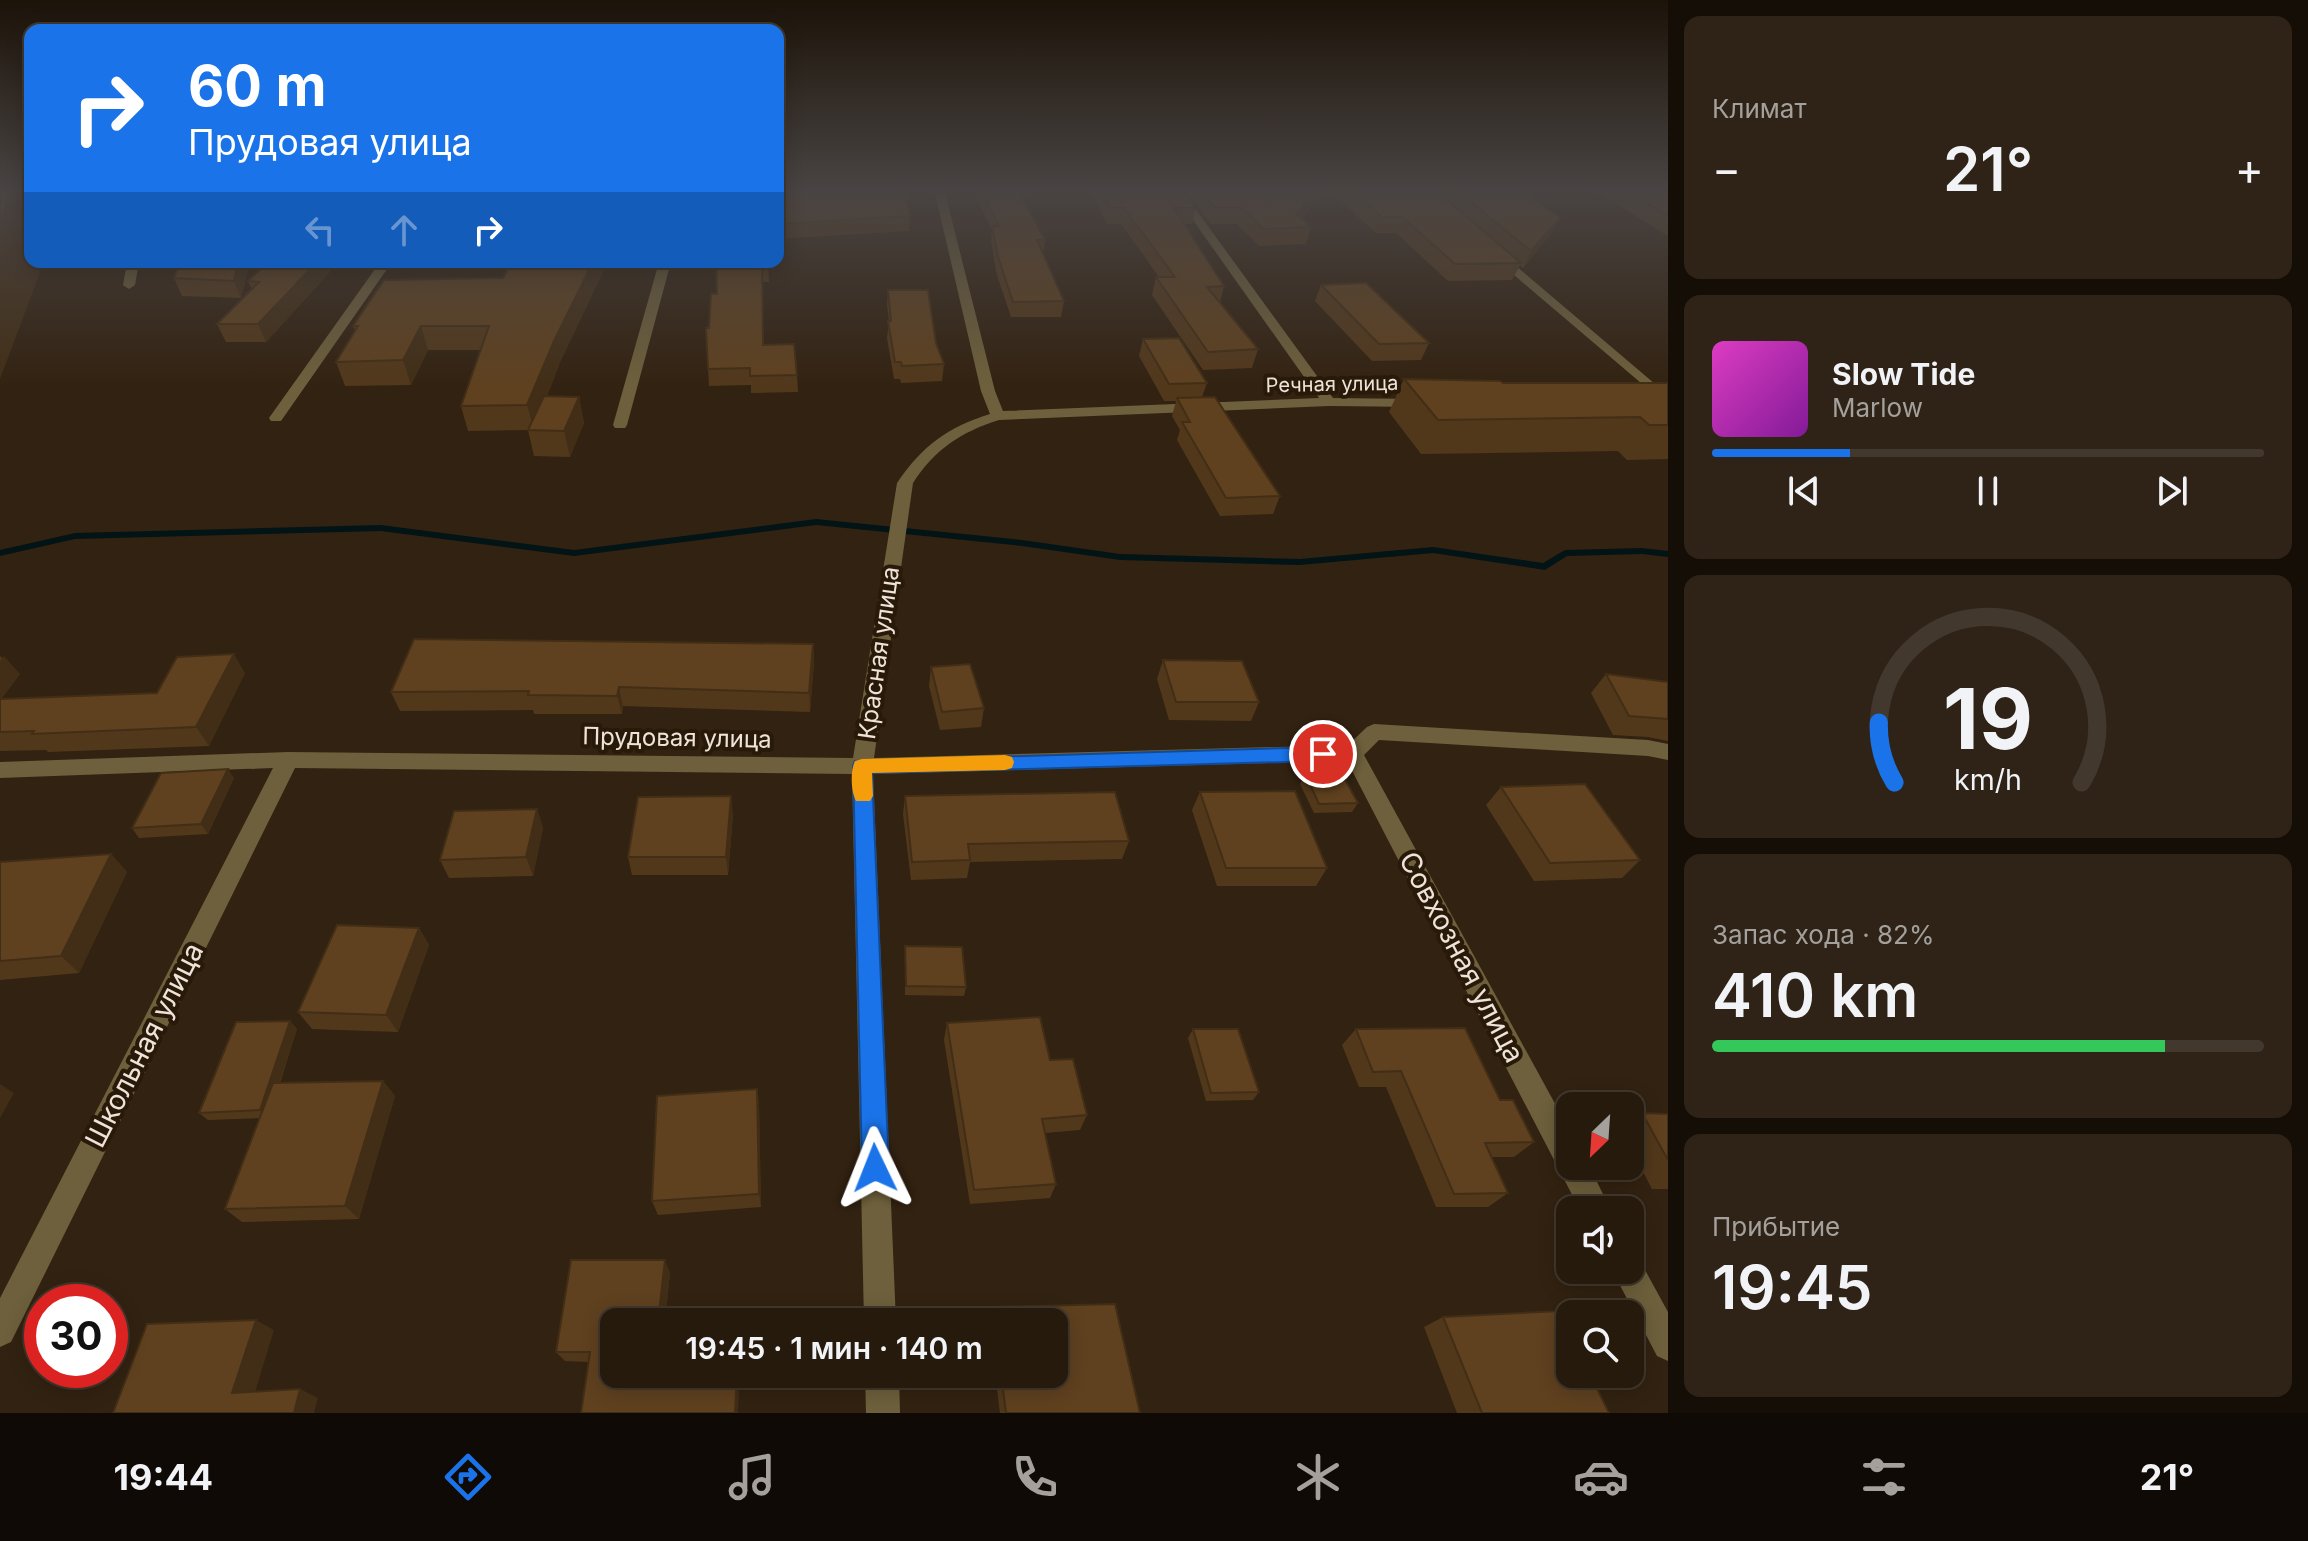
<!DOCTYPE html>
<html lang="ru">
<head>
<meta charset="utf-8">
<style>
  :root { --surface:#261a0d; --page:#2e2316; --text:#f1f3f6; --muted:#a4a19d; --line:#42382e; --accent:#1a73e8 }
  body { margin:0; font-family:Inter,sans-serif; background:var(--page); color:var(--text); height:100vh; display:flex; flex-direction:column; font-size:30px; white-space:nowrap }
  * { box-sizing:border-box; margin:0 }
  p { font-size:26px; color:var(--muted) }
  .icon { flex:none; width:44px; height:44px; fill:none; stroke:currentColor; stroke-width:2; stroke-linecap:round; stroke-linejoin:round }
  .map { position:relative; flex:1; overflow:hidden }
  .panel { display:flex; flex-direction:column; gap:16px; padding:16px; background:#150e07; width:640px }
  .panel>* { flex:none }
  .banner { position:absolute; left:24px; top:24px; width:760px; height:244px; border-radius:16px; box-shadow:0 4px 20px #0003,0 0 0 2px var(--line); background:#1a73e8; color:#fff; overflow:hidden }
  .needle { width:52px; rotate:205deg }
  .tools { position:absolute; left:1556px; top:1092px; display:grid; gap:16px }
  .tools a { display:grid; place-items:center; width:88px; height:88px; border-radius:16px; background:var(--surface); box-shadow:0 4px 20px #0003,0 0 0 2px var(--line); font-size:40px }
  .speed { position:absolute; left:24px; top:1284px; display:flex; gap:16px; font-size:40px; font-weight:700; text-align:center }
  .speed>* { display:grid; place-content:center; width:104px; height:104px; border-radius:50%; background:var(--surface); box-shadow:0 4px 20px #0003,0 0 0 2px var(--line); line-height:1 }
  .speed .limit { border:12px solid #d22; background:#fff; color:#111 }
  .pin { position:absolute; display:grid; place-items:center; width:68px; height:68px; color:#fff; margin:-34px; border:4px solid #fff; border-radius:50%; box-shadow:0 2px 8px #0007 }
  .me { position:absolute; width:88px; margin:-44px; rotate:358deg; stroke-linejoin:round; filter:drop-shadow(0 0 6px #0008) }
  .turn { display:flex; align-items:center; gap:28px; height:168px; padding:0 32px; font-size:36px }
  .turn .icon { width:104px; height:104px; stroke-width:2.5 }
  .turn b { display:block; font-size:56px; line-height:68px }
  .lanes { display:flex; align-items:center; height:76px; padding:0 32px; background:#0003; justify-content:center; gap:40px; direction:ltr }
  .lanes .off { opacity:.35 }
  .big { font-size:60px; font-weight:600; line-height:1.1 }
  .panel .widget { flex:1; display:flex; flex-direction:column; justify-content:center; gap:12px; min-width:0; padding:0 28px; border-radius:16px; background:var(--page) }
  .panel .dial { align-items:center; gap:0 }
  .dial svg { height:208px; overflow:visible; fill:none; stroke:var(--line); stroke-width:7; stroke-linecap:round; text-anchor:middle }
  .dial text { fill:var(--text); stroke:none }
  .song { display:flex; align-items:center; gap:24px }
  .cover { width:96px; height:96px; border-radius:12px; background:linear-gradient(135deg,hsl(310 70% 55%),hsl(290 70% 35%)) }
  .played { height:8px; border-radius:4px; background:linear-gradient(90deg,var(--accent) 25%,var(--line) 25%) }
  .keys { display:flex; justify-content:space-around; direction:ltr }
  .heat { display:flex; justify-content:space-between; align-items:center; font-size:44px; direction:ltr }
  .charge { height:12px; border-radius:6px; background:linear-gradient(90deg,#34c759 82%,var(--line) 0) }
  .trip { position:absolute; left:600px; top:1308px; width:468px; height:80px; border-radius:16px; background:var(--surface); box-shadow:0 4px 20px #0003,0 0 0 2px var(--line); font-weight:600; line-height:80px; text-align:center }
  .menu { display:flex; height:128px; justify-content:space-around; align-items:center; background:#0f0a05; color:var(--muted) }
  .menu .icon { width:56px; height:56px }
  .menu .on { color:var(--accent) }
  .menu b { font-size:36px; color:var(--text) }
  main { display:flex; flex:1; min-height:0 }
  .map>svg:first-child { display:block }
  .lines { fill:none; stroke-linecap:round; stroke-linejoin:round }
  .stream { fill:#031416; fill-rule:evenodd }
  .street { fill:#6e603c; fill-rule:evenodd }
  .wall { fill:#52381b }
  .shaded-wall { fill:#422e16 }
  .building { fill:#5f411f; stroke:#422e16; stroke-width:2 }
  .route { fill:#1a73e8; stroke:#114b97; stroke-width:2 }
  .slow { fill:#f59e0b }
  .labels { text-anchor:middle; stroke-width:8; stroke-linejoin:round; paint-order:stroke }
  .far-street-label { font-size:20px; fill:#ede3d8; stroke:#281908 }
  .street-label { font-size:24px; fill:#ede3d8; stroke:#281908 }
  .near-street-label { font-size:28px; fill:#ede3d8; stroke:#281908 }
</style>
</head>
<body>
<main>
<div class="map">
<svg width="1668" height="1413" viewBox="0 0 1668 1413">
  <rect width="100%" height="100%" fill="#322211"/>
  <g class="lines">
    <!-- stream -->
    <path class="stream" d="M 816,519 L 1022,540 L 1120,554 L 1300,559 L 1433,547 L 1543,563 L 1565,550 L 1642,548 L 1668,551 L 1668,557 L 1642,554 L 1567,556 L 1545,570 L 1433,553 L 1300,565 L 1120,560 L 1022,546 L 816,525 L 574,556 L 381,531 L 75,539 L 0,556 L 0,550 L 75,533 L 381,525 L 574,550 Z"/>
    <!-- street -->
    <path class="street" d="M 934,189 L 944,189 L 995,391 L 1003,411 L 1319,398 L 1171,189 L 1181,189 L 1333,398 L 1420,399 L 1427,403 L 1420,407 L 1329,406 L 999,420 C 961,432 935,449 913,483 L 874,758 L 1348,745 L 1367,727 L 1374,724 L 1648,740 L 1668,744 L 1668,760 L 1648,756 L 1379,740 L 1364,755 L 1570,1131 L 1570,1166 L 1589,1166 L 1611,1210 L 1580,1210 L 1347,761 L 873,774 L 896,1322 L 864,1322 L 852,774 L 295,768 L 11,1342 L 0,1347 L 0,1298 L 273,768 L 0,778 L 0,762 L 288,752 L 853,758 L 897,483 C 922,446 948,427 990,414 L 981,391 Z
      M 1494,254 L 1502,254 L 1668,395 L 1668,406 L 1494,258 Z
      M 127,262 L 139,262 L 135,285 L 129,289 L 123,285 Z
      M 380,262 L 392,262 L 281,421 L 271,421 L 269,418 Z
      M 659,262 L 671,262 L 627,425 L 625,428 L 615,428 L 613,425 Z
      M 1630,1255 L 1639,1259 L 1668,1312 L 1668,1361 L 1657,1356 L 1612,1270 L 1630,1270 Z
      M 865,1374 L 899,1374 L 900,1413 L 866,1413 Z"/>
  </g>
  <!-- wall -->
  <path class="wall" d="M 778,189 L 910,216 L 909,231 L 778,239 Z
    M 975,189 L 1031,189 L 1030,197 L 1022,197 L 1045,240 L 1043,254 L 1064,301 L 1061,317 L 1011,317 L 996,272 L 991,241 L 992,230 L 979,204 Z
    M 1090,189 L 1182,189 L 1196,208 L 1192,224 L 1185,224 L 1224,286 L 1220,302 L 1258,349 L 1252,368 L 1203,370 L 1152,295 L 1156,277 L 1159,277 L 1121,224 L 1107,224 Z
    M 1185,189 L 1520,189 L 1551,234 L 1523,268 L 1520,265 L 1512,280 L 1448,281 L 1396,233 L 1376,233 L 1329,190 L 1301,219 L 1311,227 L 1306,244 L 1259,246 L 1237,224 L 1210,224 Z
    M 1593,189 L 1668,189 L 1668,236 Z
    M 180,262 L 250,262 L 241,298 L 182,296 L 174,278 Z
    M 768,262 L 769,282 L 762,282 L 764,345 L 797,375 L 798,392 L 751,393 L 751,385 L 709,386 L 708,369 L 709,328 L 717,294 Z
    M 329,273 L 266,342 L 226,342 L 217,324 L 252,289 L 248,281 Z
    M 503,278 L 559,365 L 547,396 L 579,397 L 584,423 L 570,457 L 534,456 L 528,430 L 468,431 L 461,406 L 481,350 L 428,350 L 411,385 L 345,386 L 336,362 L 355,331 L 353,326 Z
    M 1321,285 L 1429,343 L 1421,360 L 1372,361 L 1315,301 Z
    M 888,290 L 936,343 L 944,364 L 942,381 L 901,383 L 900,379 L 894,379 L 887,338 L 889,321 L 887,306 Z
    M 1143,339 L 1207,383 L 1202,397 L 1280,496 L 1273,514 L 1220,516 L 1177,440 L 1180,430 L 1172,416 L 1176,401 L 1164,401 L 1139,356 Z
    M 1404,379 L 1503,383 L 1668,383 L 1668,459 L 1627,460 L 1618,451 L 1421,454 L 1389,412 Z
    M 813,644 L 814,662 L 810,712 L 623,706 L 622,714 L 534,714 L 533,710 L 400,711 L 391,692 Z
    M 0,656 L 20,674 L 1,699 L 157,693 L 245,673 L 209,746 L 48,752 L 46,750 L 0,751 Z
    M 1163,660 L 1259,702 L 1251,721 L 1169,720 L 1157,679 Z
    M 931,667 L 984,708 L 981,727 L 940,730 L 929,686 Z
    M 1606,674 L 1668,682 L 1668,741 L 1648,737 L 1613,735 L 1591,693 Z
    M 1305,774 L 1358,803 L 1352,812 L 1314,813 L 1300,784 Z
    M 234,778 L 208,834 L 139,838 L 132,828 Z
    M 1501,787 L 1640,860 L 1622,878 L 1534,881 L 1486,805 Z
    M 1200,792 L 1327,868 L 1316,886 L 1217,886 L 1192,810 Z
    M 905,796 L 1129,841 L 1122,859 L 970,862 L 967,878 L 911,880 L 903,814 Z
    M 537,809 L 543,828 L 533,876 L 449,878 L 440,860 Z
    M 733,815 L 728,875 L 632,875 L 628,857 Z
    M 111,854 L 127,872 L 79,973 L 0,980 L 0,862 Z
    M 419,928 L 429,945 L 398,1032 L 312,1029 L 298,1012 Z
    M 905,946 L 966,987 L 964,996 L 905,995 Z
    M 290,1021 L 297,1029 L 280,1083 L 383,1081 L 395,1096 L 359,1219 L 242,1222 L 225,1209 L 260,1118 L 208,1120 L 199,1113 Z
    M 947,1023 L 1050,1060 L 1087,1115 L 1080,1130 L 1045,1133 L 1056,1184 L 1050,1198 L 970,1204 L 944,1040 Z
    M 1193,1029 L 1259,1092 L 1253,1100 L 1206,1101 L 1188,1038 Z
    M 1356,1029 L 1500,1100 L 1534,1142 L 1514,1157 L 1491,1157 L 1508,1193 L 1488,1207 L 1436,1207 L 1386,1087 L 1359,1087 L 1342,1045 Z
    M 757,1089 L 759,1104 L 761,1207 L 658,1215 L 652,1201 Z
    M 1642,1113 L 1668,1114 L 1668,1189 L 1652,1189 L 1630,1147 L 1630,1121 Z
    M 670,1272 L 666,1313 L 740,1313 L 743,1322 L 614,1322 L 588,1362 L 565,1361 L 556,1352 Z
    M 1115,1304 L 1140,1413 L 1000,1413 L 995,1374 L 1054,1374 L 1054,1322 L 988,1322 L 988,1318 L 992,1307 Z
    M 1443,1317 L 1609,1413 L 1457,1413 L 1424,1327 Z"/>
  <!-- shaded-wall -->
  <path class="shaded-wall" d="M 14,189 L 25,189 L 30,198 L 30,262 L 44,262 L 0,379 L 0,219 Z
    M 1320,189 L 1330,189 L 1293,228 L 1296,214 Z
    M 1560,218 L 1551,234 L 1523,268 L 1531,251 Z
    M 238,262 L 250,262 L 241,298 L 234,281 Z
    M 317,262 L 334,262 L 329,273 L 266,342 L 258,324 Z
    M 593,262 L 608,262 L 559,365 L 534,430 L 527,405 L 554,341 Z
    M 421,326 L 428,350 L 411,385 L 403,360 Z
    M 579,397 L 584,423 L 570,457 L 564,431 Z
    M 813,644 L 814,662 L 810,712 L 809,693 Z
    M 234,654 L 245,673 L 209,746 L 196,727 Z
    M 4,656 L 20,674 L 0,701 L 0,661 Z
    M 619,687 L 623,706 L 622,714 L 617,696 Z
    M 228,769 L 234,778 L 208,834 L 201,824 Z
    M 731,796 L 733,815 L 728,875 L 726,857 Z
    M 537,809 L 543,828 L 533,876 L 526,857 Z
    M 111,854 L 127,872 L 79,973 L 61,956 Z
    M 419,928 L 429,945 L 398,1032 L 386,1015 Z
    M 290,1021 L 297,1029 L 268,1117 L 260,1110 Z
    M 383,1081 L 395,1096 L 359,1219 L 345,1206 Z
    M 0,1084 L 14,1093 L 0,1118 Z
    M 757,1089 L 759,1104 L 761,1207 L 759,1194 Z
    M 665,1260 L 670,1272 L 665,1322 L 659,1313 Z
    M 256,1320 L 274,1330 L 252,1402 L 232,1393 Z
    M 737,1374 L 740,1374 L 738,1413 L 735,1413 Z
    M 300,1389 L 318,1398 L 314,1413 L 294,1413 Z"/>
  <!-- building -->
  <path class="building" d="M 0,189 L 14,189 L 0,219 Z
    M 778,189 L 905,189 L 910,216 L 778,224 Z
    M 980,189 L 1017,189 L 1045,240 L 1037,240 L 1064,301 L 1013,302 L 998,257 L 992,227 L 999,226 Z
    M 1100,189 L 1182,189 L 1196,208 L 1174,208 L 1224,286 L 1207,287 L 1258,349 L 1208,352 L 1156,277 L 1175,277 L 1124,208 L 1110,208 Z
    M 1200,189 L 1320,189 L 1296,214 L 1311,227 L 1264,229 L 1241,208 L 1215,208 Z
    M 1351,189 L 1434,189 L 1521,263 L 1455,264 L 1402,217 L 1382,217 Z
    M 1455,189 L 1520,189 L 1560,218 L 1531,251 Z
    M 1624,189 L 1668,189 L 1668,216 Z
    M 180,262 L 238,262 L 234,281 L 174,278 Z
    M 268,262 L 317,262 L 258,324 L 217,324 L 259,282 L 248,281 Z
    M 512,262 L 593,262 L 554,341 L 527,405 L 461,406 L 489,326 L 421,326 L 403,360 L 336,362 L 358,326 L 353,326 L 384,280 L 503,278 Z
    M 716,262 L 768,262 L 768,266 L 762,266 L 763,345 L 794,344 L 797,375 L 750,376 L 750,368 L 708,369 L 706,328 L 709,328 L 711,294 L 717,294 Z
    M 1366,283 L 1429,343 L 1379,344 L 1321,285 Z
    M 888,290 L 928,290 L 936,343 L 944,364 L 902,366 L 901,362 L 895,362 L 888,321 L 891,321 Z
    M 1179,338 L 1207,383 L 1169,384 L 1143,339 Z
    M 1404,379 L 1500,381 L 1503,383 L 1668,383 L 1668,425 L 1649,425 L 1640,417 L 1438,420 Z
    M 544,396 L 579,397 L 564,431 L 528,430 Z
    M 1215,397 L 1280,496 L 1226,498 L 1182,422 L 1190,422 L 1177,398 Z
    M 414,639 L 813,644 L 809,693 L 619,687 L 617,696 L 528,695 L 529,691 L 391,692 Z
    M 234,654 L 196,727 L 32,734 L 34,731 L 0,732 L 0,699 L 157,693 L 177,657 Z
    M 1163,660 L 1242,661 L 1259,702 L 1176,702 Z
    M 970,664 L 984,708 L 942,712 L 931,667 Z
    M 1606,674 L 1668,682 L 1668,719 L 1629,716 Z
    M 228,769 L 201,824 L 132,828 L 161,773 Z
    M 1305,774 L 1342,774 L 1358,803 L 1319,804 Z
    M 1585,784 L 1640,860 L 1550,863 L 1501,787 Z
    M 1295,791 L 1327,868 L 1226,868 L 1200,792 Z
    M 1115,792 L 1129,841 L 968,844 L 970,860 L 912,862 L 905,796 Z
    M 731,796 L 726,857 L 628,857 L 638,797 Z
    M 537,809 L 526,857 L 440,860 L 454,811 Z
    M 111,854 L 61,956 L 0,961 L 0,862 Z
    M 337,925 L 419,928 L 386,1015 L 298,1012 Z
    M 905,946 L 962,947 L 966,987 L 906,986 Z
    M 1040,1017 L 1050,1060 L 1073,1059 L 1087,1115 L 1042,1119 L 1056,1184 L 974,1190 L 947,1023 Z
    M 290,1021 L 260,1110 L 199,1113 L 236,1022 Z
    M 1465,1028 L 1500,1100 L 1513,1100 L 1534,1142 L 1485,1143 L 1508,1193 L 1454,1194 L 1401,1071 L 1373,1072 L 1356,1029 Z
    M 1193,1029 L 1238,1029 L 1259,1092 L 1211,1093 Z
    M 383,1081 L 345,1206 L 225,1209 L 273,1083 Z
    M 757,1089 L 759,1194 L 652,1201 L 657,1096 Z
    M 1642,1113 L 1668,1114 L 1668,1160 Z
    M 571,1260 L 665,1260 L 659,1313 L 740,1313 L 740,1322 L 614,1322 L 614,1374 L 737,1374 L 735,1413 L 581,1413 L 590,1352 L 556,1352 Z
    M 1115,1304 L 1140,1413 L 1006,1413 L 1001,1374 L 1054,1374 L 1054,1322 L 994,1322 L 992,1307 Z
    M 1560,1311 L 1570,1331 L 1570,1374 L 1590,1374 L 1609,1413 L 1482,1413 L 1443,1317 Z
    M 256,1320 L 232,1393 L 300,1389 L 294,1413 L 113,1413 L 147,1324 Z"/>
  <!-- sky -->
  <linearGradient id="sky" x2="0" y2="1"><stop stop-color="#1c1309"/><stop offset="0.49" stop-color="#494443"/><stop offset="1" stop-color="#494443" stop-opacity="0"/></linearGradient>
  <rect width="1668" height="387" fill="url(#sky)"/>
  <!-- route -->
  <path class="route" d="M 1323,747 L 1332,754 L 1323,761 L 872,773 L 889,1168 L 885,1177 L 875,1181 L 866,1177 L 862,1168 L 853,766 L 855,761 Z"/>
  <!-- slow -->
  <path class="slow" d="M 1005,755 L 1012,757 L 1014,762 L 1012,768 L 1005,770 L 872,773 L 873,796 L 870,801 L 856,801 C 851,792 850,771 855,761 L 862,759 Z"/>
  <g class="labels">
    <!-- far-street labels -->
    <g class="far-street-label">
      <text transform="translate(1332 384) rotate(-1)" y="7">Речная улица</text>
    </g>
    <!-- street labels -->
    <g class="street-label">
      <text transform="translate(879 653) rotate(-82)" y="8">Красная улица</text>
      <text transform="translate(677 738) rotate(1)" y="8">Прудовая улица</text>
    </g>
    <!-- near-street labels -->
    <g class="near-street-label">
      <text transform="translate(1462 957) rotate(62)" y="10">Совхозная улица</text>
      <text transform="translate(144 1045) rotate(-63)" y="10">Школьная улица</text>
    </g>
  </g>
</svg>
<div class="tools">
<a><svg class="needle" viewBox="-14 -14 28 28"><path d="M0-13l5 13h-10z" fill="#e53935"/><path d="M0 13l5-13h-10z" fill="#a4a19d"/></svg></a>
<a><svg class="icon" aria-label="sound" viewBox="0 0 24 24"><path d="M4 9h4l5-4v14l-5-4H4zM17 9q2 3 0 6"/></svg></a>
<a><svg class="icon" aria-label="search" viewBox="0 0 24 24"><circle cx="10" cy="10" r="6"/><path d="M15 15l6 6"/></svg></a>
</div>
<div class="speed"><div class="limit">30</div></div>
<div class="pin" style="left:1323px;top:754px;background:#d93025"><svg class="icon" aria-label="arrive" viewBox="0 0 24 24"><path d="M6 21V4h12l-3 4 3 4H6"/></svg></div>
<svg class="me" style="left:875px;top:1168px" viewBox="-20 -20 40 40"><path d="M0-17L14 15 0 8-14 15z" fill="#1a73e8" stroke="#fff" stroke-width="4"/></svg>
<div class="trip">19:45 · 1 мин · 140 m</div>
<div class="banner">
<div class="turn"><svg class="icon" aria-label="right" viewBox="0 0 24 24"><path d="M7 20v-9h11M14 6l5 5-5 5"/></svg><div><b>60 m</b>Прудовая улица</div></div>
<div class="lanes"><svg class="icon off" aria-label="left" viewBox="0 0 24 24"><path d="M17 20v-9H6M10 6l-5 5 5 5"/></svg><svg class="icon off" aria-label="ahead" viewBox="0 0 24 24"><path d="M12 20V5M6 11l6-6 6 6"/></svg><svg class="icon" aria-label="right" viewBox="0 0 24 24"><path d="M7 20v-9h11M14 6l5 5-5 5"/></svg></div>
</div>
</div>
<section class="panel">
<div class="widget"><p>Климат</p>
<div class="heat"><a>−</a><b class="big">21°</b><a>+</a></div>
</div>
<div class="widget">
<div class="song"><i class="cover"></i><div><b>Slow Tide</b><p>Marlow</p></div></div>
<div class="played"></div>
<div class="keys"><svg class="icon" aria-label="previous" viewBox="0 0 24 24"><path d="M18 5L8 12l10 7zM5 5v14"/></svg><svg class="icon" aria-label="pause" viewBox="0 0 24 24"><path d="M8 5v14M16 5v14"/></svg><svg class="icon" aria-label="next" viewBox="0 0 24 24"><path d="M6 5l10 7-10 7zM19 5v14"/></svg></div>
</div>
<div class="widget dial"><svg viewBox="0 0 100 80">
<path d="M14 69A42 42 0 1 1 86 69"/>
<path d="M14 69A42 42 0 0 1 8 46" stroke="#1a73e8"/>
<text x="50" y="56" font-size="32" font-weight="700">19</text>
<text x="50" y="72" font-size="11">km/h</text>
</svg></div>
<div class="widget"><p>Запас хода · 82%</p><b class="big">410 km</b><div class="charge"></div></div>
<div class="widget"><p>Прибытие</p><b class="big">19:45</b></div>
</section>
</main>
<nav class="menu">
<b>19:44</b>
<svg class="icon on" aria-label="directions" viewBox="0 0 24 24"><path d="M12 3l9 9-9 9-9-9zM9 14v-3h6M13 9l2 2-2 2"/></svg>
<svg class="icon" aria-label="music" viewBox="0 0 24 24"><path d="M9 18V5l10-2v13"/><circle cx="6" cy="18" r="3"/><circle cx="16" cy="16" r="3"/></svg>
<svg class="icon" aria-label="phone" viewBox="0 0 24 24"><path d="M5 4h4l2 5-3 2q2 4 5 5l2-3 5 2v4C11 20 4 13 5 4z"/></svg>
<svg class="icon" aria-label="climate" viewBox="0 0 24 24"><path d="M12 3v18M4 7l16 10M4 17L20 7"/></svg>
<svg class="icon" aria-label="car" viewBox="0 0 24 24"><path d="M5 17H2v-5l4-1 3-4h7l3 4 3 1v5h-3M9 17h6M6 11h13"/><circle cx="7" cy="17" r="2"/><circle cx="17" cy="17" r="2"/></svg>
<svg class="icon" aria-label="filters" viewBox="0 0 24 24"><path d="M4 7h16M4 17h16"/><circle cx="9" cy="7" r="2"/><circle cx="15" cy="17" r="2"/></svg>
<b>21°</b>
</nav>
</body>
</html>
